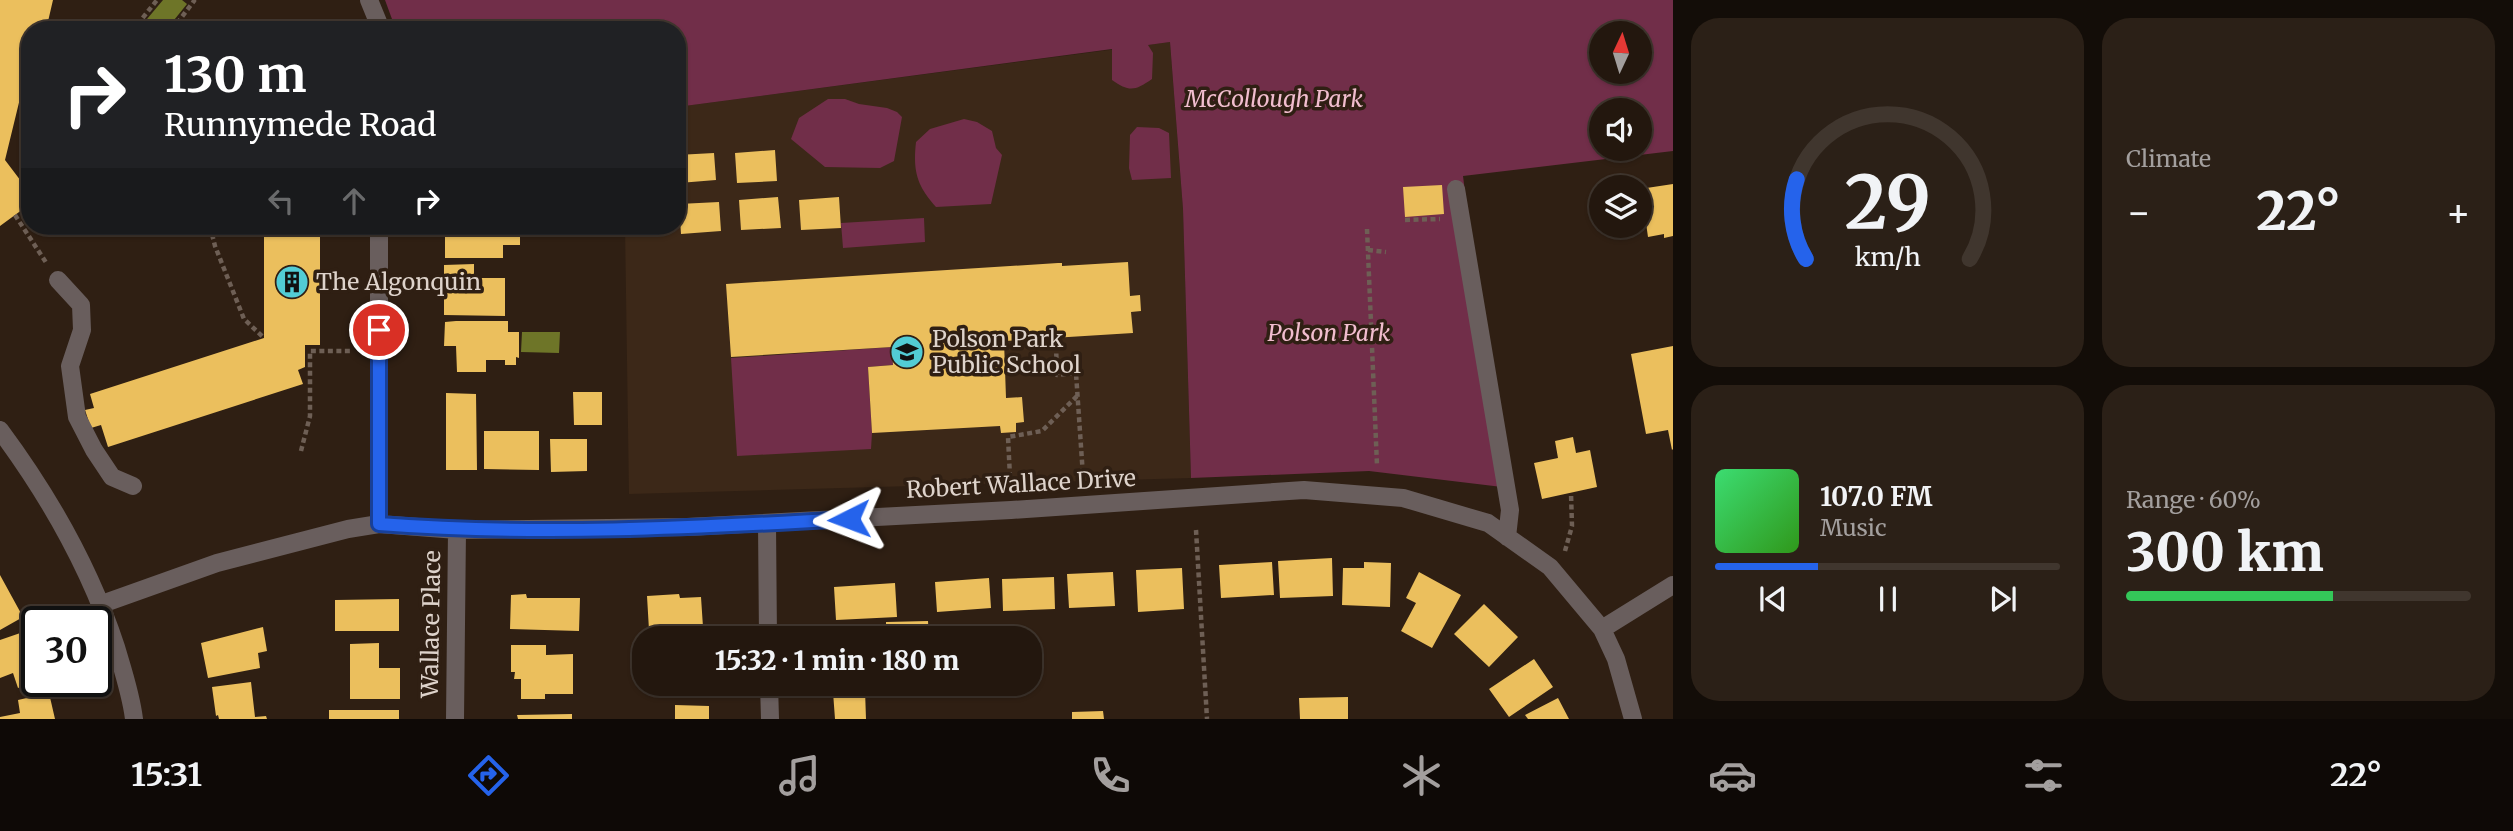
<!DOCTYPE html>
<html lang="en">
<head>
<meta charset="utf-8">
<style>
  :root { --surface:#23170e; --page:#2b2017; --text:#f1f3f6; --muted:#a39f9e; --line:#40362e; --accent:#2563eb }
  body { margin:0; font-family:Merriweather,serif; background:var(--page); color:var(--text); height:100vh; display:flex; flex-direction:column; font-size:26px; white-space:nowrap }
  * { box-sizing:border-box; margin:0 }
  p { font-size:23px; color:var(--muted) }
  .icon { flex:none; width:38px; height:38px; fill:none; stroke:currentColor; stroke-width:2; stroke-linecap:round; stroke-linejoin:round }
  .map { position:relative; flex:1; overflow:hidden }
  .sheet { display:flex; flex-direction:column; gap:18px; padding:18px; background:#130d08; width:840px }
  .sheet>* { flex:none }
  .hud { position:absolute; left:21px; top:21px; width:665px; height:214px; border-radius:28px; box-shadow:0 2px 5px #0004,0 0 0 2px var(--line); background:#202124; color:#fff; overflow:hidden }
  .needle { width:46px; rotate:4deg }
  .tools { position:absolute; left:1589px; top:21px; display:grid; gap:14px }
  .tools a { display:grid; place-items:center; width:63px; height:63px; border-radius:50%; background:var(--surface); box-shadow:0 2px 5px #0004,0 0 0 2px var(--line); font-size:35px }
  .speed { position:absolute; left:21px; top:606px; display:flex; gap:14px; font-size:35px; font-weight:700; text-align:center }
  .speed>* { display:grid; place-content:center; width:91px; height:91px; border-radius:50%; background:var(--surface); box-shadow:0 2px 5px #0004,0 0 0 2px var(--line); line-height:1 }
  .speed .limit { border:4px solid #111; border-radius:10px; background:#fff; color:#111 }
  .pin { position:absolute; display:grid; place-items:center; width:60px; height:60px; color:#fff; margin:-30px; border:4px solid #fff; border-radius:50%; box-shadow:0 2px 7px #0007 }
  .me { position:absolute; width:77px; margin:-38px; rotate:267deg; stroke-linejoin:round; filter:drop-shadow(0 0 5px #0008) }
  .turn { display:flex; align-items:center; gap:24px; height:147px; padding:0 28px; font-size:32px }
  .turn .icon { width:91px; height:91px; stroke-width:2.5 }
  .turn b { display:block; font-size:49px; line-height:60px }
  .lanes { display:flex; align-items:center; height:66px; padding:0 28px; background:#0003; justify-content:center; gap:35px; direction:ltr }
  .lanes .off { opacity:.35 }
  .big { font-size:52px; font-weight:800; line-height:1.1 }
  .sheet .widget { flex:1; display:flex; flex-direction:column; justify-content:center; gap:10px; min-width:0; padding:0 24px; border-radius:28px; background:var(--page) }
  .sheet .dial { align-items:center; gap:0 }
  .dial svg { height:182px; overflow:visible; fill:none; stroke:var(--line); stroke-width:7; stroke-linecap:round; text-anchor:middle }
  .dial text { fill:var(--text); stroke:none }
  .song { display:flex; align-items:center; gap:21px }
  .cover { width:84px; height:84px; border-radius:10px; background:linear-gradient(135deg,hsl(140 70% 55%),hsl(110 70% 35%)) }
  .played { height:7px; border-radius:4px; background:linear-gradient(90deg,var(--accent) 30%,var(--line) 30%) }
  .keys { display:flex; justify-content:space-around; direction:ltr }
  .heat { display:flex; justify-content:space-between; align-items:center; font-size:38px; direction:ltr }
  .charge { height:10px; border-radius:5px; background:linear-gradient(90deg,#34c759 60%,var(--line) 0) }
  .sheet .tiles { flex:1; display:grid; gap:18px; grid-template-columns:repeat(2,1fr) }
  .trip { position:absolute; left:632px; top:626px; width:410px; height:70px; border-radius:28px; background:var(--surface); box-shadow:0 2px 5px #0004,0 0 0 2px var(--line); font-weight:800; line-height:70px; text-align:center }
  .dock { display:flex; height:112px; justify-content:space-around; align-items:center; background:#0e0906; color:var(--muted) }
  .dock .icon { width:49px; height:49px }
  .dock .selected { color:var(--accent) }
  .dock b { font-size:32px; color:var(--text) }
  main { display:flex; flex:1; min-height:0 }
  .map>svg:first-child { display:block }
  .built { fill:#3c2818 }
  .green { fill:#712e49; fill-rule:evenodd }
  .water { fill:#6e7528 }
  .building { fill:#ebbf5d }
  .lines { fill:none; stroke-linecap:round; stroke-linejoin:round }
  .path { stroke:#6e5f55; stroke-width:4.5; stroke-dasharray:5 3.5; stroke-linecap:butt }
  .minor { stroke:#695e5d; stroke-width:18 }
  .route-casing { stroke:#184099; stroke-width:18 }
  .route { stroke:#2563eb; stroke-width:12 }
  .labels { text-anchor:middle; stroke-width:7; stroke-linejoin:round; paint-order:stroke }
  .park-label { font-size:23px; font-style:italic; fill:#f1bdce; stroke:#2f1f13 }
  .poi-label { font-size:23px; fill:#ded3cb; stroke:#2f1f13; text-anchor:start }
  .street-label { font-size:23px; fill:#ded3cb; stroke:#2f1f13 }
</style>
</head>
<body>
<main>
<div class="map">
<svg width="1673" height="719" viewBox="0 0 1673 719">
  <rect width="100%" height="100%" fill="#2f1f13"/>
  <!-- built -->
  <path class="built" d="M 1170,42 L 1183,209 L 1191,478 L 629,494 L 625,226 L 677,226 L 677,107 Z"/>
  <!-- green -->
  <path class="green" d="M 385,0 L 1673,0 L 1673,151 L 1463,176 L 1502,487 L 1369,471 L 1191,478 L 1183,209 L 1170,42 L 1148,45 L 1153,53 L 1152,79 C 1135,91 1129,92 1112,80 L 1112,49 L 677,107 L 677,30 L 396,30 ZM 1601,33 L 1640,33 L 1640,72 L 1601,72 ZM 1601,110 L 1640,110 L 1640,149 L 1601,149 Z
    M 828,99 L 845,99 L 859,104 L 887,108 L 897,112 L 902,117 L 894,161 L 880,168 L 825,167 L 791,139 L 799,118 Z
    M 964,119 L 977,122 L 992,131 L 996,148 L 1002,155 L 991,204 L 936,207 C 916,185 913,170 916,142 L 930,129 Z
    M 1137,127 L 1159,128 L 1169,133 L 1171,178 L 1132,180 L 1129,168 L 1130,135 Z
    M 924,218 L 925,242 L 843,248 L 841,223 Z
    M 892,347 L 893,365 L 868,367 L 872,433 L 871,449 L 737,456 L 731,358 Z"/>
  <!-- water -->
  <path class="water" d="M 163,0 L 182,0 L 187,4 L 166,30 L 148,30 L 142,25 Z
    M 522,332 L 560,332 L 559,353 L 521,352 Z"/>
  <!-- building -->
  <path class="building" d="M 0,0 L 53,0 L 46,30 L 30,30 L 30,84 L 24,82 L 5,160 L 30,193 L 30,204 L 0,226 Z
    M 775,150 L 777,181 L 737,183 L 735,153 Z
    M 714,153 L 716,180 L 679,183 L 677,155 Z
    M 1673,184 L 1673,236 L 1664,238 L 1664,234 L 1648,237 L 1646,223 L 1643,223 L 1641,213 L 1640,209 L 1643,209 L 1640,189 Z
    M 1442,185 L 1444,214 L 1405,217 L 1403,187 Z
    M 778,197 L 781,228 L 741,230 L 739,200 Z
    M 839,197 L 841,228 L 801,230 L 799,200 Z
    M 719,202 L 721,231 L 681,234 L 679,204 Z
    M 264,226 L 320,226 L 320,345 L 305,345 L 305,367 L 298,370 L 303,384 L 108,447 L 101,425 L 91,428 L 85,410 L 94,408 L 90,394 L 264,338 Z
    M 459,226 L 520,226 L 520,245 L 503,245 L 503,258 L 445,258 L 445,228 L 459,228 Z
    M 1128,262 L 1130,296 L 1140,295 L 1141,311 L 1131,312 L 1133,333 L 1004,341 L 1006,398 L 1022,397 L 1024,422 L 1016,423 L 1016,432 L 1001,433 L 1000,426 L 872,433 L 868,367 L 893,365 L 892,347 L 731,357 L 726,284 L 1058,263 L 1062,263 L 1062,266 Z
    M 474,264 L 474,278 L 505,278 L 505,316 L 444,315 L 444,265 Z
    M 456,321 L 508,321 L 508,332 L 519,332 L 519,358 L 516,357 L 516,365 L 505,365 L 505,360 L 486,360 L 486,372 L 457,372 L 456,346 L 444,346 L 445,322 Z
    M 1673,346 L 1673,449 L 1672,450 L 1668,430 L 1646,434 L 1631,354 Z
    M 573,392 L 602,392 L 602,425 L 574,425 Z
    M 446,393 L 476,394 L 477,470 L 446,470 Z
    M 484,431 L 539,431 L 539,470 L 484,469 Z
    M 1573,437 L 1576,453 L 1590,450 L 1597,487 L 1542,499 L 1534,463 L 1558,458 L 1555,441 Z
    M 550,439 L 587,439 L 587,471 L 551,472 Z
    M 1332,558 L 1333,596 L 1280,598 L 1278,561 Z
    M 1272,562 L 1274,595 L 1221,598 L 1219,565 Z
    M 1364,562 L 1391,563 L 1390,607 L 1342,605 L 1343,568 L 1364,568 Z
    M 1182,568 L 1184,609 L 1138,612 L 1136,570 Z
    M 1113,572 L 1115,606 L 1069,608 L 1067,574 Z
    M 1419,572 L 1461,595 L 1432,648 L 1401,631 L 1416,603 L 1406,598 Z
    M 0,575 L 23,617 L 0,630 Z
    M 1054,577 L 1055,609 L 1003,611 L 1002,579 Z
    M 989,578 L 991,608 L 937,612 L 935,582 Z
    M 895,583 L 897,617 L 836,620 L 834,587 Z
    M 526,594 L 527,598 L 580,598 L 579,631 L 510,629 L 511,595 Z
    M 679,594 L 680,598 L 701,597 L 703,627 L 649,630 L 647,596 Z
    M 399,599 L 399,631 L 335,631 L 335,600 Z
    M 1484,604 L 1518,637 L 1489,667 L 1454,634 Z
    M 928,621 L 929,639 L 886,639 L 886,622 Z
    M 263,627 L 267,651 L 258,653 L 260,668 L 208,678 L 201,643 Z
    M 29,630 L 37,650 L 37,681 L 18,688 L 13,673 L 0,678 L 0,640 Z
    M 379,643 L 379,668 L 400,668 L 400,699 L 350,699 L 350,644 Z
    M 511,645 L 546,645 L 546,655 L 573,654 L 573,694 L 545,694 L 545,699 L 521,699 L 521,679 L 514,679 L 515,672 L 511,672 Z
    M 1534,659 L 1553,687 L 1509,717 L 1489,689 Z
    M 251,682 L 255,717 L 266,716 L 267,719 L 219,719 L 218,715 L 216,716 L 212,687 Z
    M 667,684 L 703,684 L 703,696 L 667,696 Z
    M 865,690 L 866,719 L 835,719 L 833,692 Z
    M 49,693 L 55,719 L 0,719 L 0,717 L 20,713 L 18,700 Z
    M 1348,697 L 1348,719 L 1300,719 L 1299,698 Z
    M 1558,698 L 1569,719 L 1528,719 L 1525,715 Z
    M 675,705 L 709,706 L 709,719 L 675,719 Z
    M 329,710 L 399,710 L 399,719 L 329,719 Z
    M 1103,711 L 1104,719 L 1072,719 L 1072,712 Z
    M 572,714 L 572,719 L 518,719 L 517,715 Z"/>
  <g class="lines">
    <!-- path -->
    <path class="path" d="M 47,25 L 62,30
      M 143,30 L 137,25 L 157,0
      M 172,30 L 194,1 L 192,0
      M 15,215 L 47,264
      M 1405,220 L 1440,219
      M 210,226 L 215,246 L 244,319 L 264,338
      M 1367,229 L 1377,465
      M 1368,250 L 1386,252
      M 1372,339 L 1393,339
      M 1056,345 L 1057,375 L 1076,373 L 1083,476
      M 301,451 L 310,416 L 310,351 L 351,351
      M 1010,477 L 1008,437 L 1042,431 L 1077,396
      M 1196,530 L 1207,719
      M 1565,551 L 1572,526 L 1571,493"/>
    <!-- minor -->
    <path class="minor" d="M 369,0 L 378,22 L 378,30
      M 1456,189 L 1510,510 L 1507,537
      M 58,280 L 81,305 L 82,330 L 70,366 L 77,417 L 94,450 L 112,477 L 133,486
      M 0,430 C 49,496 90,568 116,647 C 123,671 131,694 134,719
      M 379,524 L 379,226
      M 767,524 L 768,639
      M 102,604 L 217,563 L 348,529 L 379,524 L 457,530 L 687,527 L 1011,510 L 1304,490 L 1403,498 L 1488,523 L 1550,567 L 1602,629 L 1616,659 L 1633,719
      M 1602,629 L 1673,585
      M 769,684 L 770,719
      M 455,719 L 457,530"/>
  </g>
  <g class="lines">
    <defs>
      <path id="route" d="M 379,330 L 379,524 C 535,536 693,528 849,519"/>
    </defs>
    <!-- route casing -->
    <use href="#route" class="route-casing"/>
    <!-- route -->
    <use href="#route" class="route"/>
  </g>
  <!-- icons -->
  <defs>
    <symbol id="building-disc" viewBox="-11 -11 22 22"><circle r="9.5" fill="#52ccd5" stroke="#2f1f13"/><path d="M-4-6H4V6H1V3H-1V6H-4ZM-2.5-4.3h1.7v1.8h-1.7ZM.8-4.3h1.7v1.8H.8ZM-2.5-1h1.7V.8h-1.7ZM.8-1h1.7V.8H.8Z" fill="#111"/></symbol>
    <symbol id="school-disc" viewBox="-11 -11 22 22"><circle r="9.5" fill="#52ccd5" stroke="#2f1f13"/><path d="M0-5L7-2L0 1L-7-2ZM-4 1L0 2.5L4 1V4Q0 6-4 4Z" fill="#111"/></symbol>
  </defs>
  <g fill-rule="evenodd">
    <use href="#building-disc" x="273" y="263" width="38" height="38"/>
    <use href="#school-disc" x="888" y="333" width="38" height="38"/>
  </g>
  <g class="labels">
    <!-- park labels -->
    <g class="park-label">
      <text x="1274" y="107">McCollough Park</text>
      <text x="1329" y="341">Polson Park</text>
    </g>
    <!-- poi labels -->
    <g class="poi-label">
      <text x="316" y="290">The Algonquin</text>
      <text x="932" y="347">Polson Park<tspan x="932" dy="26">Public School</tspan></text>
    </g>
    <!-- street labels -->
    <g class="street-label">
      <text transform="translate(1021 484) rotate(-3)" y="8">Robert Wallace Drive</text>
      <text transform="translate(431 624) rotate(-89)" y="8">Wallace Place</text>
    </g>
  </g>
</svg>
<div class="tools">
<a><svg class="needle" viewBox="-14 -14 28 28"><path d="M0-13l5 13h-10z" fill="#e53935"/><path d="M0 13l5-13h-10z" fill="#a39f9e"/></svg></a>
<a><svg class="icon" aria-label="sound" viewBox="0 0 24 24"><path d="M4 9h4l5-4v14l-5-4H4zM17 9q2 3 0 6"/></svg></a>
<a><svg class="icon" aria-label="layers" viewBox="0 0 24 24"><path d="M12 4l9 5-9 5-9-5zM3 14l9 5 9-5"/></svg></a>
</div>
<div class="speed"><div class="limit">30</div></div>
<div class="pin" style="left:379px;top:330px;background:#d93025"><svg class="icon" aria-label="arrive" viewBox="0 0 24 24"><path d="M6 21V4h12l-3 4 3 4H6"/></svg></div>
<svg class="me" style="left:849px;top:519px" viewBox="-20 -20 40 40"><path d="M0-17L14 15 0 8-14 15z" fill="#2563eb" stroke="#fff" stroke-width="4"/></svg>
<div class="trip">15:32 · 1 min · 180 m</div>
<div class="hud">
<div class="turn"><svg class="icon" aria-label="right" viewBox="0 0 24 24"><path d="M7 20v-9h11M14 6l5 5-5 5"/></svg><div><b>130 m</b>Runnymede Road</div></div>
<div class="lanes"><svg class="icon off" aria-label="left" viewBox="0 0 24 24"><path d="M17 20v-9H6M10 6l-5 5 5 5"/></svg><svg class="icon off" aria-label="ahead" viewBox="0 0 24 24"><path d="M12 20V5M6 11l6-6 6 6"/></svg><svg class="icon" aria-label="right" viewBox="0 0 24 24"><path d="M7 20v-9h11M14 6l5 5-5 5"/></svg></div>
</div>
</div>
<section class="sheet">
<div class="tiles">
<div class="widget dial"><svg viewBox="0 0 100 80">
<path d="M14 69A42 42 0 1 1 86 69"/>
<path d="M14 69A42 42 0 0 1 10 34" stroke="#2563eb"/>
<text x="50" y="56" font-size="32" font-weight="700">29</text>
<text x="50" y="72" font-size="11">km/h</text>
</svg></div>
<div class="widget"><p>Climate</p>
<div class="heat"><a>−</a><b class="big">22°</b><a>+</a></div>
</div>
<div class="widget">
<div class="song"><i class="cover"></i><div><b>107.0 FM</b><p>Music</p></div></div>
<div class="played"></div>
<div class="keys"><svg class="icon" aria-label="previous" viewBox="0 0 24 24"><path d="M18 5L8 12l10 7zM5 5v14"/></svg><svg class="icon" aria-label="pause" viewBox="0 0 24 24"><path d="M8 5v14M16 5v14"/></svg><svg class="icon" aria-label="next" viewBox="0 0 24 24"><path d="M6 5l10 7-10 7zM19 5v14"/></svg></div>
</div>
<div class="widget"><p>Range · 60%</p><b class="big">300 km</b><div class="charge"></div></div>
</div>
</section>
</main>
<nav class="dock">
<b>15:31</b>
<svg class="icon selected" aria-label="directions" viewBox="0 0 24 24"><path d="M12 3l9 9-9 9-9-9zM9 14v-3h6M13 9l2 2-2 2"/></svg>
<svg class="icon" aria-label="music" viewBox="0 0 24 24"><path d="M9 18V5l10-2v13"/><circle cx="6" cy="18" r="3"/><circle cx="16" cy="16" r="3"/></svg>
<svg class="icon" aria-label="phone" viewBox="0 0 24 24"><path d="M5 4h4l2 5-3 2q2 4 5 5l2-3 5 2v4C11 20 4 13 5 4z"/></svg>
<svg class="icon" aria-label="climate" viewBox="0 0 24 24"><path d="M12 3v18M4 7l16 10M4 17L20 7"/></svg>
<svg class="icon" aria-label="car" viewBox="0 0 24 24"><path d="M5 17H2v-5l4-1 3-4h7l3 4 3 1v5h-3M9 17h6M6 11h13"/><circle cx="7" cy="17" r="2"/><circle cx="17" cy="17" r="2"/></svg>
<svg class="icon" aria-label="filters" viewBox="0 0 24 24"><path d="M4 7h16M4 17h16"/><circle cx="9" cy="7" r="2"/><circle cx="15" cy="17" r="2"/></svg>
<b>22°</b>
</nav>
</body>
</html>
